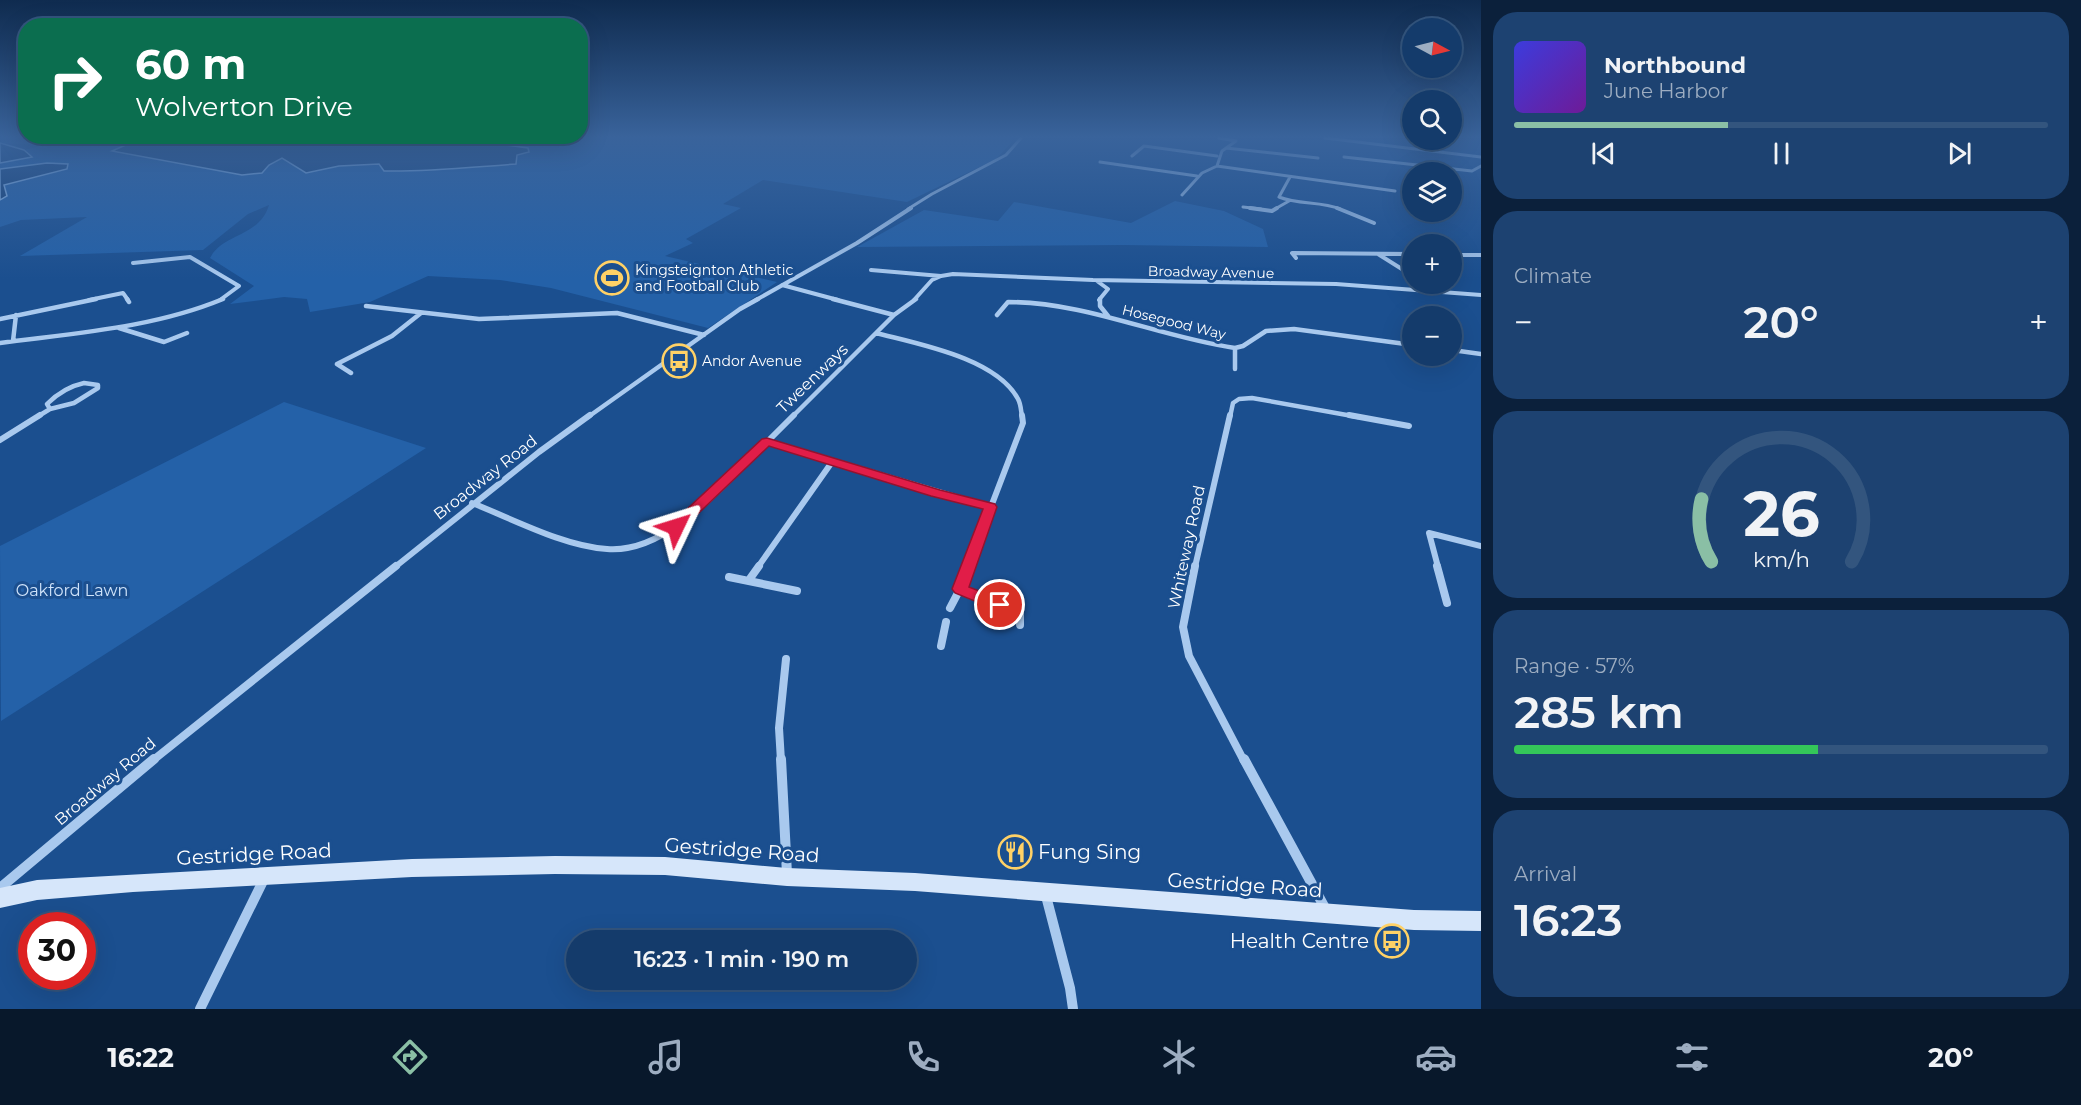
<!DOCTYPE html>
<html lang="en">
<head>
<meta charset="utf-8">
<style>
  :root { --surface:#143b6b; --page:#1d4271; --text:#f1f3f6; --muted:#9dadc1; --line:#33557e; --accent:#8abfa5 }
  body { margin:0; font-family:Montserrat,sans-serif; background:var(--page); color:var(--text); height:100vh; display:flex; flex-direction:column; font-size:22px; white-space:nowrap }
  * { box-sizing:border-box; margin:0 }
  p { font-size:20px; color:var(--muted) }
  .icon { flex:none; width:33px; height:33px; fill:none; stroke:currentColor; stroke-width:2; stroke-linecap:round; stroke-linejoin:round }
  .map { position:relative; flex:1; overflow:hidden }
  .sheet { display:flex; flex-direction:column; gap:12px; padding:12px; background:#0b203b; width:600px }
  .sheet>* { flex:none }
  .banner { position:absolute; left:18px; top:18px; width:570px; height:126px; border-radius:24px; box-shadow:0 6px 24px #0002,0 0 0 2px var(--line); background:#0b6e4f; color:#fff; overflow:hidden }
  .needle { width:39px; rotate:97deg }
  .buttons { position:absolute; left:1402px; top:18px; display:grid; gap:12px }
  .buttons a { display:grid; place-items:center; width:60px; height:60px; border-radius:50%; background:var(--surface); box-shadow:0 6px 24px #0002,0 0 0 2px var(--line); font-size:30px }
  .speed { position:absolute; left:18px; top:912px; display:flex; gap:12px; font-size:30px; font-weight:700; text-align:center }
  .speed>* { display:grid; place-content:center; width:78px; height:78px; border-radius:50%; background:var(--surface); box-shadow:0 6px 24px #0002,0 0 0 2px var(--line); line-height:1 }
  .speed .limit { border:9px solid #d22; background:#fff; color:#111 }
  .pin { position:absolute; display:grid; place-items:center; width:51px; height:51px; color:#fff; margin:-26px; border:3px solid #fff; border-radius:50%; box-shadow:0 2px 6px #0007 }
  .me { position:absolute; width:66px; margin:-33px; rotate:49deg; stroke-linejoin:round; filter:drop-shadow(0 0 4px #0008) }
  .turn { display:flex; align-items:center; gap:21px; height:126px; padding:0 18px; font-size:27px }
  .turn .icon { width:78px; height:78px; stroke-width:2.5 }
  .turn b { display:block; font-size:42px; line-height:51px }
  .big { font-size:45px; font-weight:600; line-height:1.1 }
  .sheet .card { flex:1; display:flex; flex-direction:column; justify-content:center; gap:9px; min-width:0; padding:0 21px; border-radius:24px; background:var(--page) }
  .sheet .dial { align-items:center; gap:0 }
  .dial svg { height:156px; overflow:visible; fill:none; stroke:var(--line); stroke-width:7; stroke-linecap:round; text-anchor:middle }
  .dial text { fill:var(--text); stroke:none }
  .song { display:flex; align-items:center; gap:18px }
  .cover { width:72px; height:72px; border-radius:9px; background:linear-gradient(135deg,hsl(240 70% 55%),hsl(280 70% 35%)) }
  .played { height:6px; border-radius:3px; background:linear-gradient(90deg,var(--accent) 40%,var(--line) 40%) }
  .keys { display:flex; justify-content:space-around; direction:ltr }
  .heat { display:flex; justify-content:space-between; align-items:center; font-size:33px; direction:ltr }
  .charge { height:9px; border-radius:4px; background:linear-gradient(90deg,#34c759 57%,var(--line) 0) }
  .trip { position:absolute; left:566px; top:930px; width:351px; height:60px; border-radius:30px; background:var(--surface); box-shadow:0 6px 24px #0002,0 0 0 2px var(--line); font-weight:600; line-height:60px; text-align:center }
  .tabs { display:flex; height:96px; justify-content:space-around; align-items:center; background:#08182b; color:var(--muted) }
  .tabs .icon { width:42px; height:42px }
  .tabs .on { color:var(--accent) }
  .tabs b { font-size:27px; color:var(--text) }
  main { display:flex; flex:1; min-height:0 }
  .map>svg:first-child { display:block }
  .green { fill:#2461a8 }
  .water { fill:#123a6d; stroke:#9cc4f0; stroke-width:1.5 }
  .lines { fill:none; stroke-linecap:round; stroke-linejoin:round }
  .minor-far5 { stroke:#a9c9ee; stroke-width:3 }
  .minor-far4 { stroke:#a9c9ee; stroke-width:4 }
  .minor-far3 { stroke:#a9c9ee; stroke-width:4.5 }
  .minor-far2 { stroke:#a9c9ee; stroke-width:6 }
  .minor-far1 { stroke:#a9c9ee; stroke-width:8 }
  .minor { stroke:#a9c9ee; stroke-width:10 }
  .secondary { fill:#d6e6fa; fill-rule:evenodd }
  .route { fill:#e11d48; stroke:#92132f; stroke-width:1.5 }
  .labels { text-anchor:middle; stroke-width:6; stroke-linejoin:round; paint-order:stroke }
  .far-poi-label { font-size:14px; fill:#fff; stroke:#1b4f8f; text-anchor:start }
  .far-street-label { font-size:14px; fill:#fff; stroke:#1b4f8f }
  .street-label { font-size:16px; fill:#fff; stroke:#1b4f8f }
  .park-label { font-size:16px; fill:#cfe3fa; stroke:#1b4f8f }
  .near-street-label { font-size:20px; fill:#fff; stroke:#1b4f8f }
  .near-poi-label { font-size:20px; fill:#fff; stroke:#1b4f8f; text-anchor:start }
</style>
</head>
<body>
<main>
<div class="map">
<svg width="1481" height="1009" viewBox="0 0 1481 1009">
  <rect width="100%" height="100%" fill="#1b4f8f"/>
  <!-- green -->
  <path class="green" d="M 0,138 L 159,138 L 137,140 L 113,151 L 242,175 L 262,173 L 269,165 L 282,158 L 306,173 L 339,166 L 379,164 L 384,171 C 428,172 472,167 516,164 L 517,155 L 528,148 L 506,145 L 502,138 L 1013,138 L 1011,143 L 996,159 L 907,202 L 763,180 L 723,204 L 741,208 L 686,239 L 693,243 L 665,256 L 777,282 L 708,328 L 551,288 L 500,280 L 428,276 L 370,302 L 310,312 L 307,299 L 284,297 L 230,304 L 254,286 L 210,258 C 223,233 260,237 269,205 L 248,214 L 203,250 L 20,256 L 87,217 L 21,220 L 0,227 L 0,200 L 7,196 L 4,185 L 67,169 L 68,165 L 47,163 L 0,169 L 0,163 L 31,157 L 24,150 L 45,145 L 0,143 Z
    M 1175,201 L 1224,211 L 1263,229 L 1268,247 L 1123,245 L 857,247 L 924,210 L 998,221 L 1014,202 L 1131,223 Z
    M 284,402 L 426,448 L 1,721 L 0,546 Z"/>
  <!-- water -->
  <path class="water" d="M 159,138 L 502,138 L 506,145 L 528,148 L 529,152 L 517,155 L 516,164 C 472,167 428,172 384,171 L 379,164 L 339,166 L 306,173 L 282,158 L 269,165 L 262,173 L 242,175 L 112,151 L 137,140 Z
    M 0,143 L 24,150 L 32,157 L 0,163 Z
    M 47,163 L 68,164 L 67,169 L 4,185 L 7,196 L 0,200 L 0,169 Z"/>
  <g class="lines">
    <!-- minor-far5 -->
    <path class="minor-far5" d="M 1325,138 L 1481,157
      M 1226,148 L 1318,158
      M 1132,156 L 1144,146 L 1217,156
      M 1344,157 L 1472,171 L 1481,166
      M 1100,162 L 1197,176
      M 1217,166 L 1395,191
      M 1290,177 L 1279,197 C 1299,205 1321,201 1340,209
      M 1182,195 L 1202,173 L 1217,166 L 1222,151 L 1236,141 L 1219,138
      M 1243,207 L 1261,209
      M 908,209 L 932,194 L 1006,155 L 1021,138
      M 1275,209 L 1289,201"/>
    <!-- minor-far4 -->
    <path class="minor-far4" d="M 1250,208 L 1272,211 L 1277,208
      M 1337,208 L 1374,223
      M 1378,254 L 1413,276
      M 1452,255 L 1481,255
      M 1296,258 L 1292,253 L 1413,254
      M 133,263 L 190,257 L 239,286 L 220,300
      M 871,270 L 941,276 L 953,274 L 1093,280 L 1336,284 L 1481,295
      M 1097,281 L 1108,289 L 1099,300
      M 1424,284 L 1434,290
      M 782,285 L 838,300
      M 89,300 L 123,293 L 128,300
      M 756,300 L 857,243 L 911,208
      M 914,300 L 932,280 L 941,276"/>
    <!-- minor-far3 -->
    <path class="minor-far3" d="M 127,299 L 129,302
      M 1100,299 L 1100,306 L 1108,316
      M 366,306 L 479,319 L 617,313 L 704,335
      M 894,315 L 916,299
      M 997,315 L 1008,302 C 1086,302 1159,337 1235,348
      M 0,319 L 96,299
      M 119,328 L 164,342 L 187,333
      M 876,333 C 918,344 996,358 1018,399 C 1021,404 1021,411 1022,417
      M 13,341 L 16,315
      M 0,343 C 75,333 153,328 223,299
      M 1452,350 L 1481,354
      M 1235,369 L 1235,348 L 1243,346 L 1266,331 L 1294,329 L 1413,345
      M 351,373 L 337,364 L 392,336 L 421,313
      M 84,383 L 98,385 L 98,388 L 74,403 L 50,409 L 47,404 C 58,393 70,386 84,383 Z
      M 37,417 L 50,409
      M 588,417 L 740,309 L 758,299
      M 792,417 L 894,315 L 833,299
      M 1230,417 L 1233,403 L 1239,399 L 1252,398 L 1358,417"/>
    <!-- minor-far2 -->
    <path class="minor-far2" d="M 1349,415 L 1409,426
      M 0,440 L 40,415
      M 767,442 L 794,415
      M 472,503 C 513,519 563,546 607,549 C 669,554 726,481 767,442 L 990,507
      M 395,567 L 539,452 L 590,415
      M 758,567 L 832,462
      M 968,567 L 1023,423 L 1022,415
      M 1195,567 L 1230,415
      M 1438,567 L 1429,533 L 1481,546"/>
    <!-- minor-far1 -->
    <path class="minor-far1" d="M 969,566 L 960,589 L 1020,613 L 1020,625
      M 1195,566 L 1183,627 L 1189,656 L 1244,761
      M 1437,566 L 1447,603
      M 729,577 L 797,591
      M 749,580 L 759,566
      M 950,608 L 960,589
      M 941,646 L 946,622
      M 152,761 L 396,566
      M 781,761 L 779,728 L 786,659"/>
    <!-- minor -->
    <path class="minor" d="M 781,759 L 787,874
      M 1244,759 L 1325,908
      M 0,888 L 154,759
      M 1046,896 L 1070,988 L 1073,1009
      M 200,1009 L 264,879"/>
    <!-- secondary -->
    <path class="secondary" d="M 555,856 L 665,857 L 787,868 L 915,873 L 1414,910 L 1481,911 L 1481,931 L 1414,930 L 915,891 L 787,886 L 665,875 L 555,874 L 412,877 L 133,892 L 37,900 L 0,908 L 0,888 L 37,880 L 412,859 Z"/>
  </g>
  <!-- sky -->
  <linearGradient id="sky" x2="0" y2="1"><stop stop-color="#0f2b4f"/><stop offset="0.49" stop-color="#39639b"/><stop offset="1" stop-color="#39639b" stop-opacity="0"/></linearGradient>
  <rect width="1481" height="279" fill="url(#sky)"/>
  <!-- route -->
  <path class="route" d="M 767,438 L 940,490 L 995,504 L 997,507 L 969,587 L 1005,601 L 1008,605 L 1005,609 L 994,609 L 955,593 L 952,589 L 983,509 L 931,496 L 769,446 L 681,530 L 671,530 L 669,527 L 671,524 L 762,439 Z"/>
  <!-- icons -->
  <defs>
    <symbol id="stadium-ring" viewBox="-11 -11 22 22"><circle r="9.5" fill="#1b4f8f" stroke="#ffd166" stroke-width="1.5"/><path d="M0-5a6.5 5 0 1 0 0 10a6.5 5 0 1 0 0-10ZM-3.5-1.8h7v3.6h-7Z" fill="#ffd166"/></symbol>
    <symbol id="bus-ring" viewBox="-11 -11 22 22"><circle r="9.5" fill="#1b4f8f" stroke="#ffd166" stroke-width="1.5"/><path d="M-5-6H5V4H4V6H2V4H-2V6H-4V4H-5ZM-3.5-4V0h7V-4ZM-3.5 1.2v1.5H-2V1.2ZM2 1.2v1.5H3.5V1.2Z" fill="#ffd166"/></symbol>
    <symbol id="restaurant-ring" viewBox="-11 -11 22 22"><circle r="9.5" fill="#1b4f8f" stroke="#ffd166" stroke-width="1.5"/><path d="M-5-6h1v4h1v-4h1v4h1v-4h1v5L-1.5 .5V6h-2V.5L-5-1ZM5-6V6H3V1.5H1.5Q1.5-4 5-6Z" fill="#ffd166"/></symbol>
  </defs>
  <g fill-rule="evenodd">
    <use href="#stadium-ring" x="593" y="259" width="38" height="38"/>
    <use href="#bus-ring" x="660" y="342" width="38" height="38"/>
    <use href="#restaurant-ring" x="996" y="833" width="38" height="38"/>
    <use href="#bus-ring" x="1373" y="922" width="38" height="38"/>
  </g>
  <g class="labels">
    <!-- far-poi labels -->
    <g class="far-poi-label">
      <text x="635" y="275">Kingsteignton Athletic<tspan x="635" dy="16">and Football Club</tspan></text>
      <text x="702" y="366">Andor Avenue</text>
    </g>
    <!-- far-street labels -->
    <g class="far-street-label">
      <text transform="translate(1211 272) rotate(1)" y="5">Broadway Avenue</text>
      <text transform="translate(1174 322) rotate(14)" y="5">Hosegood Way</text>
    </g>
    <!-- street labels -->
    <g class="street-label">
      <text transform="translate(812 378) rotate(-44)" y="6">Tweenways</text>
      <text transform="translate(485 477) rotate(-38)" y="6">Broadway Road</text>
      <text transform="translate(1186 547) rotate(-78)" y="6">Whiteway Road</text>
      <text transform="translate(105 781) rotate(-40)" y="6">Broadway Road</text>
    </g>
    <!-- park labels -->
    <g class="park-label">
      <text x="72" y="596">Oakford Lawn</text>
    </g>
    <!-- near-street labels -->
    <g class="near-street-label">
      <text transform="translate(742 850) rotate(4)" y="7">Gestridge Road</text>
      <text transform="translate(254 854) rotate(-3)" y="7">Gestridge Road</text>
      <text transform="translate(1245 885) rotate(4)" y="7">Gestridge Road</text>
    </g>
    <!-- near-poi labels -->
    <g class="near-poi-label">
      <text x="1038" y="859">Fung Sing</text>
      <text x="1369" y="948" text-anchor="end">Health Centre</text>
    </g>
  </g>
</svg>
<div class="buttons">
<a><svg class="needle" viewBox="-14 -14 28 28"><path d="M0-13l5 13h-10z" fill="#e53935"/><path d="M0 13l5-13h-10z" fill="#9dadc1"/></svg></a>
<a><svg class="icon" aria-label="search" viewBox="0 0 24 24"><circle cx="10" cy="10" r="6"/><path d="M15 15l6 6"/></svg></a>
<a><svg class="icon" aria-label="layers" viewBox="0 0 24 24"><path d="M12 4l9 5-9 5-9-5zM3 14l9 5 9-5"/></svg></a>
<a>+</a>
<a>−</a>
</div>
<div class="speed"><div class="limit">30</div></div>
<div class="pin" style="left:1000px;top:605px;background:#d93025"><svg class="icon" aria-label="arrive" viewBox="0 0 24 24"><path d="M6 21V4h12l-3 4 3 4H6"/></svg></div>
<svg class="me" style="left:676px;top:527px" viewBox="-20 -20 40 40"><path d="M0-17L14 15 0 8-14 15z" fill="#e11d48" stroke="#fff" stroke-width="4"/></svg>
<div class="trip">16:23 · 1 min · 190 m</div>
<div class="banner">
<div class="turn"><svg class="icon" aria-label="right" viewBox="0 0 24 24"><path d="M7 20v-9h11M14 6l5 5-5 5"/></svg><div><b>60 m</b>Wolverton Drive</div></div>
</div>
</div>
<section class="sheet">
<div class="card">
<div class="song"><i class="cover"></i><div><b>Northbound</b><p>June Harbor</p></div></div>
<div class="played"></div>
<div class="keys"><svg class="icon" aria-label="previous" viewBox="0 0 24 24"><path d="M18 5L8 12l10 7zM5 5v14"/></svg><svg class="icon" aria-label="pause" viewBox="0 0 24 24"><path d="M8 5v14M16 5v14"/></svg><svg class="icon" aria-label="next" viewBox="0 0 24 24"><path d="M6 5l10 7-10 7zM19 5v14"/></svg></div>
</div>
<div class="card"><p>Climate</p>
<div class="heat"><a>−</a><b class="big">20°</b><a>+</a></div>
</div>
<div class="card dial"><svg viewBox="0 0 100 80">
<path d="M14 69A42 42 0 1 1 86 69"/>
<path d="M14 69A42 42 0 0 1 9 37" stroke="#8abfa5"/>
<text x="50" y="56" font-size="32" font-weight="700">26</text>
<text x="50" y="72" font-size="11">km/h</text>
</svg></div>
<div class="card"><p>Range · 57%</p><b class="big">285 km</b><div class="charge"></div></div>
<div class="card"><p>Arrival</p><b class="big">16:23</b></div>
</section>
</main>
<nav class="tabs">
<b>16:22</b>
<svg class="icon on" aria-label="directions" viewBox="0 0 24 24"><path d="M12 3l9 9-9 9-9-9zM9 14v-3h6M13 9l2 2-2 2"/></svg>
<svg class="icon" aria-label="music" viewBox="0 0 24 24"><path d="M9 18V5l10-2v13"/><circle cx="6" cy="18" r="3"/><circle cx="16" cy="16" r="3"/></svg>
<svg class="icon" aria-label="phone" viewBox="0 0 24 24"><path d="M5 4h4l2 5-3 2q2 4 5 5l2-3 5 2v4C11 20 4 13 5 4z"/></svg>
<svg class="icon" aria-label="climate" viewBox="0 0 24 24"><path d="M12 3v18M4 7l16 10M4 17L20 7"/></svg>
<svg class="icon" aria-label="car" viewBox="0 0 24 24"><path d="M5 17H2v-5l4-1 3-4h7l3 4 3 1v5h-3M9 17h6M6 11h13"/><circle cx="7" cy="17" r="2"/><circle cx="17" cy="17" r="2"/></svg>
<svg class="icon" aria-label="filters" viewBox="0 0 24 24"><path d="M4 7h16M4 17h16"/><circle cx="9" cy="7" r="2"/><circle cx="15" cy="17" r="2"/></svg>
<b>20°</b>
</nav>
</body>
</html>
